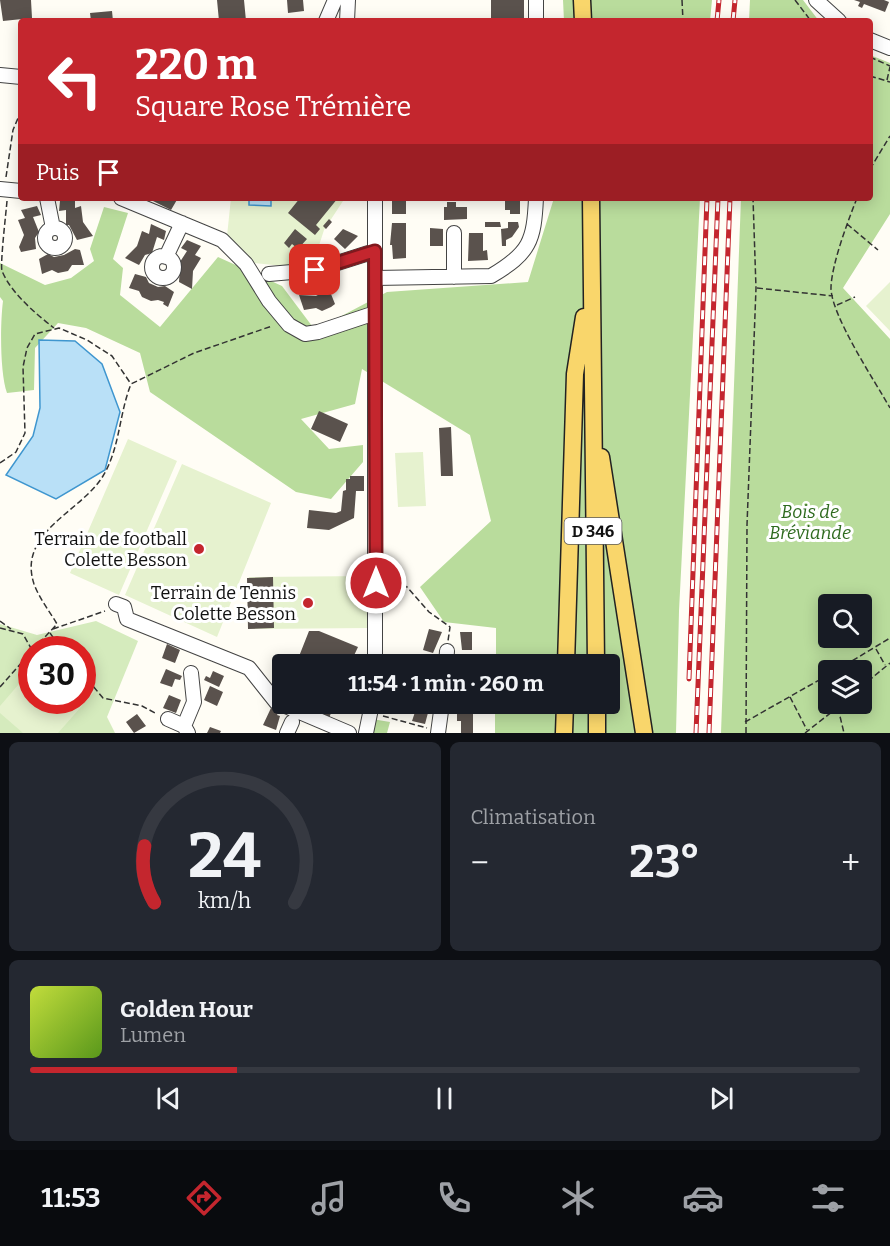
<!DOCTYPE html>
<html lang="fr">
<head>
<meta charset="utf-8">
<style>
  :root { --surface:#171b24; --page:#242831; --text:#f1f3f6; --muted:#9ea1a6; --line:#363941; --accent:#c4262e }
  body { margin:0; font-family:Bitter,serif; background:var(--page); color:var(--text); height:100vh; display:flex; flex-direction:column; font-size:22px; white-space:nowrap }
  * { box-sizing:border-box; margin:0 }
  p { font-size:20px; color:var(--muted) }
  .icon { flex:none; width:33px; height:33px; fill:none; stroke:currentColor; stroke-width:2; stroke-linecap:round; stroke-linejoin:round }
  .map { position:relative; height:733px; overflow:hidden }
  .details { display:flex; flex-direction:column; gap:9px; padding:9px; background:#0d0f14; flex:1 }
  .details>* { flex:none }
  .hud { position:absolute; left:18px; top:18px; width:855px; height:183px; border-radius:6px; box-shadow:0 3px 15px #0003; background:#c4262e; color:#fff; overflow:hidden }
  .tools { position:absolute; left:818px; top:594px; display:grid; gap:12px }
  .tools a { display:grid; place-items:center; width:54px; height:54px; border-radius:6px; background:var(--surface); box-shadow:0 3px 15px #0003; font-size:30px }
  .speed { position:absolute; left:18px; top:636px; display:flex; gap:12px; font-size:30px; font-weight:700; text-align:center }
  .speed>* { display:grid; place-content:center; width:78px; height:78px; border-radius:50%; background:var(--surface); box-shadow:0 3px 15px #0003; line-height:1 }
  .speed .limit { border:9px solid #d22; background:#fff; color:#111 }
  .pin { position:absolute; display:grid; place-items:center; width:51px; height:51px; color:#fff; margin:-26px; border-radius:12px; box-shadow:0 3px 9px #0006 }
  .me { position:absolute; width:66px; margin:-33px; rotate:0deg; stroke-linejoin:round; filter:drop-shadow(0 0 4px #0008) }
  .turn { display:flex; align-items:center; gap:21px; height:126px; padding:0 18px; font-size:27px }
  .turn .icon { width:78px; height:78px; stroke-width:2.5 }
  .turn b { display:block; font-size:42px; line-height:51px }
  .then { display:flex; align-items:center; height:57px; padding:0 18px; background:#0003; gap:12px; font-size:22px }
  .big { font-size:45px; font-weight:700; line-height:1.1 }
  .details .tile { flex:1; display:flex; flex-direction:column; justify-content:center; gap:9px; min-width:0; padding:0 21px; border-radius:9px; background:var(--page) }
  .details .dial { align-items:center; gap:0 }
  .dial svg { height:156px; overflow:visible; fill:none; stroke:var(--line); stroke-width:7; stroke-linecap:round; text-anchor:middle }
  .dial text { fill:var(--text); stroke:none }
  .song { display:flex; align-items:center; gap:18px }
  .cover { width:72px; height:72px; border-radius:9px; background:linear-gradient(135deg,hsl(70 70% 55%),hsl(90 70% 35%)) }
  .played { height:6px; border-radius:3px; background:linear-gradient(90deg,var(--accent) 25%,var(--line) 25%) }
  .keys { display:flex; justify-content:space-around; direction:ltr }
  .heat { display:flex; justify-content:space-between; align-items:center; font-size:33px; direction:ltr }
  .details .tiles { flex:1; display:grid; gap:9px; grid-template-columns:1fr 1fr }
  .tile:last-child { grid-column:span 2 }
  .trip { position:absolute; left:272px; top:654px; width:348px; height:60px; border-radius:6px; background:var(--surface); box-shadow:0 3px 15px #0003; font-weight:700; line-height:60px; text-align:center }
  .menu { display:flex; height:96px; justify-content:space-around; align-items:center; background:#090b0e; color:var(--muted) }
  .menu .icon { width:42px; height:42px }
  .menu .current { color:var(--accent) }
  .menu b { font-size:27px; color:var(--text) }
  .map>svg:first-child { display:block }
  .green { fill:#d5ebbd; fill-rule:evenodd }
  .forest { fill:#b9dc9c; fill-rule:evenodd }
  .pitch { fill:#e6f2cf }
  .water { fill:#b9e0f7; stroke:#3f96cf; stroke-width:1.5 }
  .building { fill:#5a524d }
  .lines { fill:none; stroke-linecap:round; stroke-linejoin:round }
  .minor-casing { stroke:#444; stroke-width:16 }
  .major-casing { stroke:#222; stroke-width:19 }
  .path { stroke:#333; stroke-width:1.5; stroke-dasharray:6 3; stroke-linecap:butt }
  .minor { stroke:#fff; stroke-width:14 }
  .major { stroke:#f9d66b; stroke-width:16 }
  .rail-casing { stroke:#c4262e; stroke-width:5 }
  .rail { stroke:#fff; stroke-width:3; stroke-dasharray:9; stroke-linecap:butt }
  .route-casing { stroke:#7f191e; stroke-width:15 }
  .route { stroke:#c4262e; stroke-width:10 }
  .poi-dot { fill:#c4262e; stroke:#fff; stroke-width:2 }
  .labels { text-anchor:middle; stroke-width:6; stroke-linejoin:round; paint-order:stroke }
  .shield { fill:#fff; stroke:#585858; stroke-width:1.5 }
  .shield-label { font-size:16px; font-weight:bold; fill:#111 }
  .park-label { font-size:18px; font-style:italic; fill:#2f6b1f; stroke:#fff }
  .poi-label { font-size:18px; fill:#111; stroke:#fff; text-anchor:end }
</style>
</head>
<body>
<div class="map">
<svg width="890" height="733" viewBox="0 0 890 733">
  <rect width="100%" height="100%" fill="#fffdf5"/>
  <!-- green -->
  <path class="green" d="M 96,621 L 138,641 L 107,717 L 115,733 L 0,733 L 0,624 L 37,635 ZM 32,650 L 82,650 L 82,700 L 32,700 Z"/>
  <!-- forest -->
  <path class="forest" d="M 563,0 L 712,0 L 710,21 L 564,21 Z
    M 750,0 L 803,0 L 819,21 L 749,21 Z
    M 870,55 L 890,63 L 890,214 L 843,288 L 890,339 L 890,733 L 721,733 L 741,198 L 870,198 ZM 828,604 L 861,604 L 861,638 L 828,638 ZM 828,670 L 861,670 L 861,704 L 828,704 Z
    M 554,198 L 700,198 L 679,611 L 676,733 L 495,733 L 495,704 L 609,704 L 609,664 L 496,664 L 496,628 L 444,622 L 420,587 L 491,521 L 470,435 L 362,369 L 355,404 L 301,419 L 329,449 L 363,445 L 363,462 L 331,499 L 296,492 L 150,392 L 140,353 L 86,328 L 58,323 L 35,348 L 34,390 L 7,393 C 0,374 0,325 3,301 L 0,297 L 0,263 L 45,285 L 71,278 L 94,261 L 90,249 L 104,207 L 128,213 L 113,259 L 123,268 L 120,295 L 160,327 L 218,257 L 282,286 L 315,330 L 387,292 L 528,282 Z
    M 372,719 L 390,722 L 387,733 L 369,733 Z"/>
  <!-- pitch -->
  <path class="pitch" d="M 231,198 L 366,198 L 366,201 L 343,201 L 324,230 L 313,264 L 293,267 L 254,263 L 227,236 Z
    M 890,282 L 890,331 L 866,306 Z
    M 128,439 L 177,461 L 119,595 L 70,573 Z
    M 423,452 L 426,506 L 398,507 L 395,453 Z
    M 182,464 L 271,503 L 217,637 L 125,595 Z
    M 367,576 L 368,628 L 249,629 L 249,577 Z
    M 31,670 L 32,700 L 82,700 L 83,680 L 95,691 L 58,733 L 23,733 L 0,713 L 0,706 Z"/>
  <!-- water -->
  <path class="water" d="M 249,198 L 271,198 L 271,206 L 249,205 Z
    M 39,340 L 75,341 L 102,364 L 120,412 L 105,470 L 56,499 L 6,475 L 33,436 L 40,408 Z"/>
  <!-- building -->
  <path class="building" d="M 0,0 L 31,0 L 32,18 L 3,21 Z
    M 217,0 L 244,0 L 246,21 L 219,21 Z
    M 287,0 L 303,0 L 304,11 L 288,13 Z
    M 491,0 L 524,0 L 524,21 L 491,21 Z
    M 854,0 L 884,0 L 889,2 L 885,12 L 864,4 L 862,8 L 858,6 L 860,2 Z
    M 112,11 L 113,21 L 91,21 L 90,13 Z
    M 75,198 L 75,208 L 81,206 L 83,222 L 93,236 L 77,240 L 69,225 L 66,225 L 66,210 L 59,211 L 60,201 Z
    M 155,198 L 178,198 L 171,210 L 153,201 Z
    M 300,198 L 338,198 L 316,225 L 320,229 L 315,235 L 288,213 Z
    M 392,198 L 406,198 L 406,214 L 392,214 Z
    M 505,198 L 520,198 L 520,214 L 510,214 L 510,210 L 505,210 Z
    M 447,202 L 456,202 L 456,207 L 467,207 L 467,219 L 444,220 L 444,207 L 447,207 Z
    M 37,206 L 41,215 L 33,217 L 39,232 L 35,238 L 36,249 L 21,252 L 19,247 L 24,235 L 18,220 L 25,218 L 21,210 Z
    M 329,219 L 332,222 L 326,229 L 323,226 Z
    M 485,222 L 500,222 L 501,227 L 485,227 Z
    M 508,222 L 518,222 L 519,227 L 512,237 L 506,240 L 506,246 L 502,246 L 501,229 L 508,228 Z
    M 392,223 L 406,223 L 406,258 L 393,259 L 392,245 L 390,245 Z
    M 151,224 L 166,231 L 164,240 L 157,237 L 152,253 L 145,255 L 139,265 L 125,258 L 137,246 L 142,231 L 149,234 Z
    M 430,228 L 443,229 L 443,246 L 430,246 Z
    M 295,229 L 307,239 L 298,249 L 292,244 L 289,248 L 284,243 Z
    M 343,229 L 358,236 L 345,249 L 334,239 Z
    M 469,233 L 483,233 L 483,251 L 487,250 L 488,260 L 468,261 Z
    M 187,240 L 201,246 L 195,255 L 201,258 L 193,271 L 192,289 L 179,282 L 180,266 L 178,265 L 187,251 L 181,248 Z
    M 75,249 L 80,250 L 84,265 L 72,265 L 68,271 L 58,273 L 52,270 L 42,274 L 39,259 L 48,254 L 54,257 L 64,255 Z
    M 135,274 L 146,277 L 149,283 L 158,287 L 165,286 L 174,292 L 168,307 L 163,304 L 164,302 L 158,300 L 151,301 L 142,297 L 139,291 L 129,288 Z
    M 329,289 L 335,304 L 331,307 L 322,311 L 316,308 L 304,310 L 299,295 L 316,296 Z
    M 319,411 L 348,424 L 340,442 L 311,429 Z
    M 451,427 L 453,476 L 441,476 L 439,428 Z
    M 350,476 L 364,476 L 364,491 L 356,491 L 354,518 L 329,530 L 307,528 L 309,510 L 336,513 L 341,511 L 343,491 L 346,490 L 346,479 L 350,479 Z
    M 273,577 L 274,628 L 248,629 L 247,578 Z
    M 429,629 L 442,632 L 433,653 L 423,650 Z
    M 309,631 L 319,631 L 358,647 L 350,664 L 296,664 Z
    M 460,632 L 472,632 L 472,650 L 462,650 Z
    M 167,644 L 180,650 L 175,663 L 162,658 Z
    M 422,654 L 436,658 L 434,664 L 419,664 Z
    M 462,654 L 472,654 L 473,664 L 461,664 Z
    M 166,669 L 182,676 L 180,680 L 175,679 L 172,687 L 160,683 Z
    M 213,671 L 224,676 L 219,687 L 204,680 L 206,676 L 210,678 Z
    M 210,686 L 223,692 L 217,706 L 204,700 Z
    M 169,695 L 181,700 L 176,713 L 163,708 Z
    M 288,704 L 335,704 L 328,720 Z
    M 420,704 L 427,704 L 426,708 L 429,709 L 425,724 L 412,721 L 417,706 L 420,707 Z
    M 457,704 L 473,704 L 473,733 L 461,733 L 461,721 L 457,721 Z
    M 271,708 L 279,711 L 277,715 L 280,716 L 276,730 L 263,725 Z
    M 137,714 L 146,726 L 134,733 L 126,722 Z
    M 210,727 L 221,731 L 220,733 L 207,733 Z"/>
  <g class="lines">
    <defs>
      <path id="minor" d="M 536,0 L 536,21
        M 816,0 L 839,21
        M 326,21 L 335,0
        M 347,21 L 348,0
        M 870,40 L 890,48
        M 0,75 L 21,77
        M 0,189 L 21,191
        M 47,198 L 53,228
        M 121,198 L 222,240 L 246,264 L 269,301 L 289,325 L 305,334 L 318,332 L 375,313
        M 375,198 L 375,664
        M45 238a10 10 0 1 1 20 0a10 10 0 1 1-20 0Z
        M152 267a11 11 0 1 1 22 0a11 11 0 1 1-22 0Z
        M 166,257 L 182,223
        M 269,274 L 315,270 L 375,251
        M 454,277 L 454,233
        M 375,278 L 491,276 C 530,253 534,241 536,198
        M 116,604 L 124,607 L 127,619 L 249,668 L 276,702 L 349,733
        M 446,664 L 447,651
        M 168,719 L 184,726
        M 188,733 L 184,726 L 194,702 L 191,673
        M 287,733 L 292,722
        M 366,733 L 372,704
        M 438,733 L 442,704"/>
      <path id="major" d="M 582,0 L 583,21
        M 591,198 L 596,664
        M 601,457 L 644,733
        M 566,664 L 575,374 L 584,317
        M 597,704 L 597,733
        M 564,733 L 565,704"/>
    </defs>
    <!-- minor casing -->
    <use href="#minor" class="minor-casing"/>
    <!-- major casing -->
    <use href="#major" class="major-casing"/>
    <!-- path -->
    <path class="path" d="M 682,0 L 683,21
      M 795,0 L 811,21
      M 870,57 L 890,66
      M 870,76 L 890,82
      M 887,80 L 890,67
      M 870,169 L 890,136
      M 6,177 L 13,130 L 21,111
      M 857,198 C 848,221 832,263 831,287 C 830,314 876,383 890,408
      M 7,201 C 6,213 0,264 2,271 C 11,293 36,314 54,328
      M 847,224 L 878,250
      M 757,288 L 833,296
      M 837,305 L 855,297
      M 0,463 L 16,452 L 25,433 L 23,367 L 27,348 L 35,334 L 59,328 L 87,340 L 112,356 L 131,384
      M 387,566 L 394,570 L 396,582 L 407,587 L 429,612 L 450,627 L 448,641
      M 0,621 L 11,629
      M 0,628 L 23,634 L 32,650
      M 53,629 L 105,611
      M 50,633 L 62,650
      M 876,649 L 885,665
      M 33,650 L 57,624 C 50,612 39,598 34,584 C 17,532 81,512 103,476 C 120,448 119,414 131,384 L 194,353 L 272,326
      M 837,670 L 890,638
      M 82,673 L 103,698 L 142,706 L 157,714
      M 0,687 L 32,651
      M 861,687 L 890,663
      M 790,697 L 807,730
      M 838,708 L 844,733
      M 383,716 L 427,728
      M 745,722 L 828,675
      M 746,733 L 747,525 L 756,288 L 753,198
      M 805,733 L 842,704"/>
    <!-- minor -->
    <use href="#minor" class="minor"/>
    <!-- major -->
    <use href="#major" class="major"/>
    <defs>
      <path id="rail" d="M 717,21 L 719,0
        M 733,21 L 735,0
        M 689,679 L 707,198
        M 696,733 L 718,198
        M 709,733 L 730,198"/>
    </defs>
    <!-- rail casing -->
    <use href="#rail" class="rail-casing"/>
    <!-- rail -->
    <use href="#rail" class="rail"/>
  </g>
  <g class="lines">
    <defs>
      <path id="route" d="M 315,270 L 375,251 L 376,583"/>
    </defs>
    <!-- route casing -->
    <use href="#route" class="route-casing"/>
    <!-- route -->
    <use href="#route" class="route"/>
  </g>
  <!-- markers -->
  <g class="poi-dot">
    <circle cx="199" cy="549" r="6"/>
    <circle cx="308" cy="603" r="6"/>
  </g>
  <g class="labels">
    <!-- shield labels -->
    <rect class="shield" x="564.5" y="518" width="57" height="26" rx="4.5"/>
    <g class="shield-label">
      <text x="593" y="537">D 346</text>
    </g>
    <!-- park labels -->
    <g class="park-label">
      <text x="810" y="518">Bois de<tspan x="810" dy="21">Bréviande</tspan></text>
    </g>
    <!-- poi labels -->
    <g class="poi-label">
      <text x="187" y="545">Terrain de football<tspan x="187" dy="21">Colette Besson</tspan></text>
      <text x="296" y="599">Terrain de Tennis<tspan x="296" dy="21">Colette Besson</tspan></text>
    </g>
  </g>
</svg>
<div class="tools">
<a><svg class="icon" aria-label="search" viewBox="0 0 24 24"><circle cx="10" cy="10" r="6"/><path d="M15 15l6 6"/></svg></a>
<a><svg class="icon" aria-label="layers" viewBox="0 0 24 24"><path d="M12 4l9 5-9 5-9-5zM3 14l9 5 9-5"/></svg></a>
</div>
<div class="speed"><div class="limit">30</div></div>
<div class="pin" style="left:315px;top:270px;background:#d93025"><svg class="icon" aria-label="arrive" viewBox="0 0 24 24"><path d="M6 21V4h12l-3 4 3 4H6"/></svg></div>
<svg class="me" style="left:376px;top:583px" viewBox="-20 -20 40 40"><circle r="17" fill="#c4262e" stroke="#fff" stroke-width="3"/><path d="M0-11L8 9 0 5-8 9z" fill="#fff"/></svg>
<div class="trip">11:54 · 1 min · 260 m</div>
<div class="hud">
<div class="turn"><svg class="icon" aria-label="left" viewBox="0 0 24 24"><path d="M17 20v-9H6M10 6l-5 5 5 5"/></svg><div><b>220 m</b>Square Rose Trémière</div></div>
<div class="then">Puis<svg class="icon" aria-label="arrive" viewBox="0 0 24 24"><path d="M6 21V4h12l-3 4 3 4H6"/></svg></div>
</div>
</div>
<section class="details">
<div class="tiles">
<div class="tile dial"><svg viewBox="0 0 100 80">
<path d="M14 69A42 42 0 1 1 86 69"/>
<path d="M14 69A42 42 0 0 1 9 40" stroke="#c4262e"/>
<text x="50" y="56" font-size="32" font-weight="700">24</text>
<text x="50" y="72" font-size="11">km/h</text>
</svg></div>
<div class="tile"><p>Climatisation</p>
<div class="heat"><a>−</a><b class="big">23°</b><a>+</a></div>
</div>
<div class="tile">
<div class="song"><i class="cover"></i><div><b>Golden Hour</b><p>Lumen</p></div></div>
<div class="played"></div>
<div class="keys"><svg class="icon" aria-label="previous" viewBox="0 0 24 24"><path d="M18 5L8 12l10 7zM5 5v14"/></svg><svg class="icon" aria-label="pause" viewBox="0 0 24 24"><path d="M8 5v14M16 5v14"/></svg><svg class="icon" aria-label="next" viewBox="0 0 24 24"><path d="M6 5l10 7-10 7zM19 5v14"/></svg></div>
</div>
</div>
</section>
<nav class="menu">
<b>11:53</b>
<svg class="icon current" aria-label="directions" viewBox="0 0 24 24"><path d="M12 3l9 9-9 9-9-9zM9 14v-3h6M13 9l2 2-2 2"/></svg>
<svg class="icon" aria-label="music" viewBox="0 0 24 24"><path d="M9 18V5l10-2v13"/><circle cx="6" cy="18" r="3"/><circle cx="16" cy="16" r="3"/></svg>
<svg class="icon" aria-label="phone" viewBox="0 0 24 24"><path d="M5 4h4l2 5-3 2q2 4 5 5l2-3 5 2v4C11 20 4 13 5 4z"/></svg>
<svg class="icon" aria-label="climate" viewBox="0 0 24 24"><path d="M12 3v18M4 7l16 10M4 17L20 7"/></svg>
<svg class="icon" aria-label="car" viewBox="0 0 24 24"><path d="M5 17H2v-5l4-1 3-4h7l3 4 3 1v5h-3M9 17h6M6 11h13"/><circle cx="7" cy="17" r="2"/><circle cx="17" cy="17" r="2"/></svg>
<svg class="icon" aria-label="filters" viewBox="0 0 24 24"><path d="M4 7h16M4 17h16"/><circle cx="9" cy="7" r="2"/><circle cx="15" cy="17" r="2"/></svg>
</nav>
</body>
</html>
